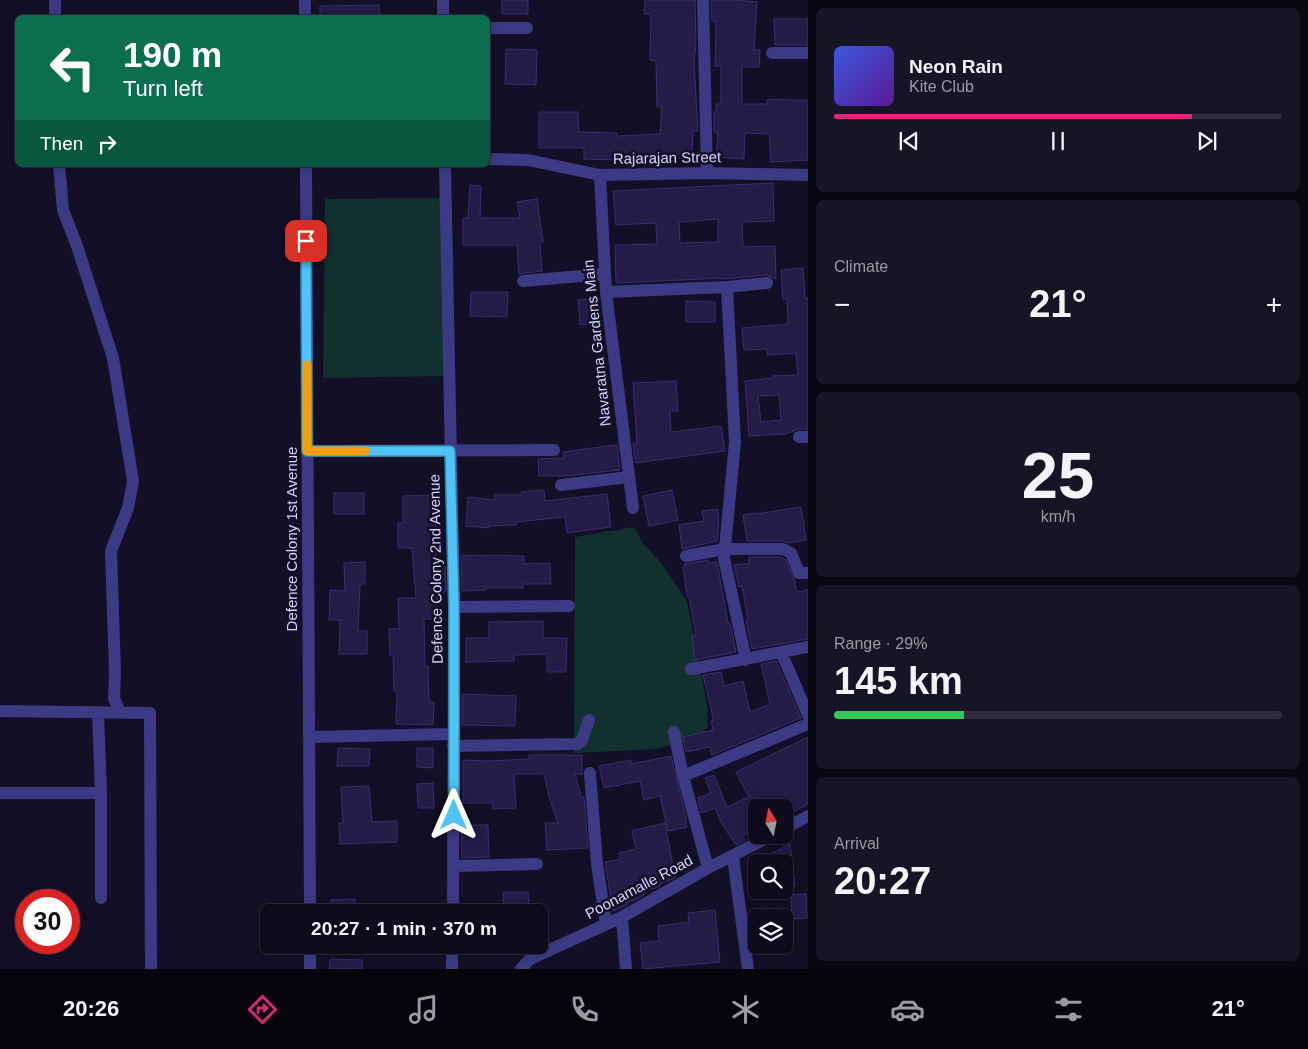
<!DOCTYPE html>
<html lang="en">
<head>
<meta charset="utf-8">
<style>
  :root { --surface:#0e0b1c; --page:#171425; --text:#f1f3f6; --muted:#9b9ba3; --line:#2e2b3b; --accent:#db2777 }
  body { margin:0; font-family:Helvetica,sans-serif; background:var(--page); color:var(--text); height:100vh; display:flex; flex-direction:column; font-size:19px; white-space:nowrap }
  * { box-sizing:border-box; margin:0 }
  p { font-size:16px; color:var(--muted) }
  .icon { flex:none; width:28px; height:28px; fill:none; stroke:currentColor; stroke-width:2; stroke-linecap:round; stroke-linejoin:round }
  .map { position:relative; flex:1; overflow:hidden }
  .side { display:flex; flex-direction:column; gap:8px; padding:8px; background:#08060f; width:500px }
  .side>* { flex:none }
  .banner { position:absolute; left:15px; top:15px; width:475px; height:152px; border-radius:8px; box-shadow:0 2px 12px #0003,0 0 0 1px var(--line); background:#0b6e4f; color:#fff; overflow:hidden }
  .needle { width:32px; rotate:350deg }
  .buttons { position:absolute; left:748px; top:799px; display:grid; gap:10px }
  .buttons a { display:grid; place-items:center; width:45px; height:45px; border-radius:8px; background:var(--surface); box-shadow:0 2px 12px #0003,0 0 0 1px var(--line); font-size:25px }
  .speed { position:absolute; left:15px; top:889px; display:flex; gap:10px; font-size:25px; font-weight:700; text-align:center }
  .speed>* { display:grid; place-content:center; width:65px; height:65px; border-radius:50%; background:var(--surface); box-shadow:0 2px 12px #0003,0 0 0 1px var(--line); line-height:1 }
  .speed .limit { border:8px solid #d22; background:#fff; color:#111 }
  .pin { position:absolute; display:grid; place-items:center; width:42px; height:42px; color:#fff; margin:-21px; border-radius:10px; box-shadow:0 2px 8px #0006 }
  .me { position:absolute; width:55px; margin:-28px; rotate:0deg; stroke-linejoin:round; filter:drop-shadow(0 0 4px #0008) }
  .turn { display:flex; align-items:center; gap:18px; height:105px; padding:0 25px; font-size:22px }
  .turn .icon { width:65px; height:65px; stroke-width:2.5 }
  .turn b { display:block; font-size:35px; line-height:42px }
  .then { display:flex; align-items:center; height:48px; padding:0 25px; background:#0003; gap:10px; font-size:19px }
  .big { font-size:38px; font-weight:800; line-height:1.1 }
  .side .card { flex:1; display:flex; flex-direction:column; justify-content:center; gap:8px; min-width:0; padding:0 18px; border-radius:8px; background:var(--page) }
  .side .dial { align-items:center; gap:0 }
  .dial b { font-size:65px; line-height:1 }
  .song { display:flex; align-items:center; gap:15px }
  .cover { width:60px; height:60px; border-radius:8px; background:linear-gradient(135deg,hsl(230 70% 55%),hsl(270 70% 35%)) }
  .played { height:5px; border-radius:2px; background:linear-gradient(90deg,var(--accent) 80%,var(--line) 80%) }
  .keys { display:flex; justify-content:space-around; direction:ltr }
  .heat { display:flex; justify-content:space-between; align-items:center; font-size:28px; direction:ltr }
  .charge { height:8px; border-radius:4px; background:linear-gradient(90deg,#34c759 29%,var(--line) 0) }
  .trip { position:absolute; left:260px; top:904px; width:288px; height:50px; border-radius:8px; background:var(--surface); box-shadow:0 2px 12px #0003,0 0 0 1px var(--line); font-weight:800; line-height:50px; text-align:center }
  .tab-bar { display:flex; height:80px; justify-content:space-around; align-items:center; background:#06040b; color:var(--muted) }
  .tab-bar .icon { width:35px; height:35px }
  .tab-bar .selected { color:var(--accent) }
  .tab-bar b { font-size:22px; color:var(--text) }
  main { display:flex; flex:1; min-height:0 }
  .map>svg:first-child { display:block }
  .green { fill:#12302f }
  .building { fill:#241b47; stroke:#3b2d73; fill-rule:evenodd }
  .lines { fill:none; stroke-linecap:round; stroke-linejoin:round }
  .minor { stroke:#3d3a85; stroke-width:12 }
  .route-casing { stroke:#337fa1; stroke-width:12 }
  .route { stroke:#4fc3f7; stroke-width:9 }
  .slow { stroke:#f59e0b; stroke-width:9 }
  .labels { text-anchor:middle; stroke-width:5; stroke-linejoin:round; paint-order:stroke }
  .street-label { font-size:15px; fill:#d9d4ff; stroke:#130f26 }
</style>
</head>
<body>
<main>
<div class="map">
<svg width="808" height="969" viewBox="0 0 808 969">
  <rect width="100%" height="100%" fill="#130f26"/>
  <!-- green -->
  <path class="green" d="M 442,198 L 445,376 L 323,378 L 325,199 Z
    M 634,527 L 642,542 L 662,564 L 687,601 L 707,704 L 708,727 L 695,740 L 655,749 L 574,753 L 575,537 Z"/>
  <!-- building -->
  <path class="building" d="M 502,0 L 528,0 L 528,14 L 502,14 Z
    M 645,0 L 695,0 L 696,44 L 694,62 L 698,131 L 693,131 L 692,159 L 668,157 L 668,156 L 616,158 L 616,160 L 584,159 L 584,148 L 539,148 L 539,112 L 578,112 L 579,132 L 617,133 L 617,136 L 660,134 L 662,107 L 657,107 L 656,61 L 650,60 L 651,14 L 644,14 Z
    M 711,0 L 736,0 L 757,2 L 754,50 L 760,50 L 759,67 L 742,67 L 742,104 L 767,104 L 767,100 L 785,99 L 786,100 L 808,100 L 808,160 L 771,162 L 769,134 L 745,133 L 744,159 L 716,157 L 718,133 L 714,132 L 714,112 L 716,112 L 716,104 L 721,104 L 721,66 L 715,66 L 716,21 L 712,21 Z
    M 379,5 L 380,18 L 320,18 L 320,6 Z
    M 774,19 L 808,19 L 808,45 L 775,45 Z
    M 506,49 L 537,50 L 536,85 L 505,84 Z
    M 773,183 L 774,221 L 742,222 L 743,247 L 775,246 L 776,279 L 766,275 L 726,279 L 721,279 L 721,278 L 616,283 L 615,245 L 657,244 L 656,223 L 616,225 L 613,191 ZM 718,219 L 718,242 L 680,243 L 679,222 Z
    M 470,185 L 481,186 L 480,218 L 520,218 L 517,202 L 537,199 L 543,242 L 540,242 L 542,271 L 519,274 L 517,245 L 463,245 L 463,218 L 468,218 Z
    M 803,268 L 805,298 L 808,298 L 808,429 L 799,429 L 785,434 L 749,436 L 745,381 L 773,378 L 773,376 L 798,375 L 796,353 L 767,355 L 767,349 L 744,350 L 742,328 L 788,324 L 787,299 L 783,299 L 781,270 ZM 779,395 L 781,420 L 761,422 L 758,396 Z
    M 471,292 L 508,292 L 507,317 L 470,316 Z
    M 597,298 L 600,323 L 580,325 L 578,300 Z
    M 686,301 L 715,302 L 715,322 L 686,322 Z
    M 676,381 L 678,411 L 670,411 L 671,432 L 721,426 L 725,451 L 636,463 L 633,444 L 637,443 L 633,383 Z
    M 615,445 L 617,445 L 620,470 L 565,476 L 539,476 L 538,459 L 563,458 L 563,452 Z
    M 544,490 L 545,501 L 607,494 L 611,527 L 567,533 L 565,517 L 516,522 L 516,525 L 489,526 L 489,528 L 466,526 L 468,497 L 495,500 L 495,495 L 522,495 L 521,492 Z
    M 672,490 L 678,520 L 649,526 L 643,496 Z
    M 334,493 L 364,493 L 364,514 L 334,514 Z
    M 435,495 L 436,563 L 445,563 L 446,591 L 444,591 L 444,593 L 437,593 L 437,619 L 424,619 L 425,666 L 428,666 L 429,702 L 434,702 L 433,725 L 396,724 L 397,691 L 394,691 L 393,655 L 390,655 L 389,629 L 399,629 L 398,598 L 416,598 L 412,548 L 398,548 L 398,523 L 403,523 L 403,496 Z
    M 801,507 L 806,540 L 789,543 L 783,541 L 747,541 L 743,515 L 756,513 L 756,514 Z
    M 718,509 L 719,521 L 717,541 L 682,549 L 679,525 L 704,521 L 702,511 Z
    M 461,555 L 524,556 L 524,564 L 550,563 L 551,584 L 523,584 L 523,588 L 486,588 L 486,590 L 462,591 Z
    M 749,557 L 781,557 L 785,559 L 794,579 L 797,592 L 808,590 L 808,639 L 752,649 L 746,620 L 748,620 L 742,586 L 739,587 L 734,565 L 749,563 Z
    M 708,560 L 709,563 L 717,562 L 728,623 L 730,623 L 736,652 L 695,660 L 692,636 L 696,635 L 689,596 L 687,596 L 683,567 L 685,567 L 684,564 Z
    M 365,562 L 365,584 L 360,584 L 358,631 L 367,631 L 367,654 L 339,654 L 340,620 L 329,620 L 330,590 L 345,591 L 344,563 Z
    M 543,621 L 543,638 L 567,638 L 566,672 L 547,672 L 547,654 L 514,655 L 514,661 L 466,662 L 466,638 L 489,638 L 489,622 Z
    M 776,661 L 801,718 L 712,755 L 710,747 L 686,752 L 683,737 L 713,730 L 711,721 L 713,721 L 711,708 L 703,675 L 721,672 L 724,686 L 743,681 L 750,712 L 770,704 L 761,664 Z
    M 462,694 L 516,696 L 515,726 L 462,725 Z
    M 808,737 L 808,804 L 784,817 L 784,808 L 756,808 L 756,829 L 742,836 L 745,840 L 736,845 L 722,824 L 715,808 L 701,813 L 698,798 L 711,793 L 705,778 L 714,775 L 727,807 L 749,797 L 736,772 Z
    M 338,748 L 370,749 L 369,766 L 337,766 Z
    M 417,748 L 433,748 L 433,768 L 417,767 Z
    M 529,755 L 582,755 L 582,774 L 575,774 L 581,797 L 584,797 L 588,848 L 547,850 L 545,823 L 558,823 L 550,800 L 544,774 L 514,774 L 516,808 L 493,809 L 493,803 L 463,803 L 463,760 L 487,761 L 529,759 Z
    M 671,756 L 686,818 L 685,819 L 687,827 L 668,831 L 660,796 L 644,800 L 640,781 L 604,788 L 599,766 L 631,760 L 631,764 Z
    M 433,783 L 434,808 L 418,808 L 417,784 Z
    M 369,786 L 372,822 L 397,821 L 397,842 L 340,844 L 339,823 L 343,823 L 341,787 Z
    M 665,823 L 675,878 L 660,884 L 660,886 L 656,888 L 643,891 L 644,895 L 633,901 L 627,902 L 627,905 L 613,911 L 605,862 L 620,859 L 619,853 L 636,849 L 632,831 Z
    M 461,825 L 488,825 L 489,857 L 462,858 Z
    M 790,844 L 795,886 L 784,887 L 784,862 L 755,862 Z
    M 503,892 L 528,892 L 529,912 L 504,912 Z
    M 806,894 L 807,918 L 792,919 L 791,895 Z
    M 355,899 L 356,912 L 331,912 L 331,900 Z
    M 715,910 L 720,962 L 643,969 L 640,943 L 659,941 L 658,926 L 689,922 L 688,913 Z
    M 330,959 L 362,960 L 362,969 L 329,969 Z"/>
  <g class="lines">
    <!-- minor -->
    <path class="minor" d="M 55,0 L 55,18
      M 305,0 L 305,18
      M 443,0 L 443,18
      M 703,0 L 707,173
      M 488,28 L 527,28
      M 772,53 L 808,53
      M 488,159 L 528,160 L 600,175 L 707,173 L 808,175
      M 59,165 L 63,210 L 77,246 L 113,358 L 133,481 L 128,508 L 111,551 L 115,673 L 114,698 L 120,713
      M 306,165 L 310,912
      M 445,165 L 454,607 L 453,912
      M 600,175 L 606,292 L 633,508
      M 523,281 L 605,274
      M 727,287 L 735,442 L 724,558 L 746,660
      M 606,292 L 727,287 L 767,283
      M 799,437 L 808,437
      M 307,451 L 554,450
      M 561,485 L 629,477
      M 686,556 L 725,549 L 783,549 L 791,553 L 799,573 L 808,573
      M 454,607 L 569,606
      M 781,652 L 808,715
      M 691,669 L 808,647
      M 0,711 L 150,713 L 151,969
      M 674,732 L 683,776 L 708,868
      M 309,737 L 453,734
      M 453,746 L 577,744 L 582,740 L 589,720
      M 590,773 L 597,864 L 606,924
      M 683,776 L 808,724
      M 0,793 L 101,793 L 98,713
      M 101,793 L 101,898
      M 784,829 L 808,816
      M 733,857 L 748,969
      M 454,866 L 537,864
      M 622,917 L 626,969
      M 310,945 L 310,969
      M 452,969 L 452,945
      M 521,969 L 530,959 L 622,917 L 708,868 L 773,835"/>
  </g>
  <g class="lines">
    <defs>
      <path id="route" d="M 306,241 L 307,451 L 450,451 L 454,607 L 454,815"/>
    </defs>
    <!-- route casing -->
    <use href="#route" class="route-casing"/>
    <!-- route -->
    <use href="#route" class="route"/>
    <!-- slow -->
    <path class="slow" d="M 307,365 L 307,451 L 365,451"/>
  </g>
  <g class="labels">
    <!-- street labels -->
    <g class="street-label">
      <text transform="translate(667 158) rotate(-1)" y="5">Rajarajan Street</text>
      <text transform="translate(597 343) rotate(-96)" y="5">Navaratna Gardens Main</text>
      <text transform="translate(292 539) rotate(-90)" y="5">Defence Colony 1st Avenue</text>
      <text transform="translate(436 569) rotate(-91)" y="5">Defence Colony 2nd Avenue</text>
      <text transform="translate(639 887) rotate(-28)" y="5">Poonamalle Road</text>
    </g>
  </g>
</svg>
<div class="buttons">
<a><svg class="needle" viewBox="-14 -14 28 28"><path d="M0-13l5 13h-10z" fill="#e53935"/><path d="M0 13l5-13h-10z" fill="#9b9ba3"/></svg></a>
<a><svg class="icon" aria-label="search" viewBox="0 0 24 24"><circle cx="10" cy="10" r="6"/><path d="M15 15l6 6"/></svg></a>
<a><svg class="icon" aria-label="layers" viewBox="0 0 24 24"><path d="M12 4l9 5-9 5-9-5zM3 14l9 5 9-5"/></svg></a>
</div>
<div class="speed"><div class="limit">30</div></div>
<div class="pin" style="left:306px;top:241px;background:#d93025"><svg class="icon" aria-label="arrive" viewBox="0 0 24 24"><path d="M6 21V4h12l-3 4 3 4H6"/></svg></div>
<svg class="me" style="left:454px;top:815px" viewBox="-20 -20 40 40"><path d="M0-17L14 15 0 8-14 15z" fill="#4fc3f7" stroke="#fff" stroke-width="4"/></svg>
<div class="trip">20:27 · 1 min · 370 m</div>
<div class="banner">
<div class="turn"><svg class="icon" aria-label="left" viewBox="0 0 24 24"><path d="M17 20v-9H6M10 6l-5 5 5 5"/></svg><div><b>190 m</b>Turn left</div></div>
<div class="then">Then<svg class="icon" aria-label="right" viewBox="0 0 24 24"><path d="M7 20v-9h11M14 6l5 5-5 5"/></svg></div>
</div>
</div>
<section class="side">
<div class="card">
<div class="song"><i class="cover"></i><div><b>Neon Rain</b><p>Kite Club</p></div></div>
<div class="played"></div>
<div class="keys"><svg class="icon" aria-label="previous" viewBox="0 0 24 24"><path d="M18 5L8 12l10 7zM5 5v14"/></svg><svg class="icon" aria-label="pause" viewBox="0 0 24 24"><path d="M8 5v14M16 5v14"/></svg><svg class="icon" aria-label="next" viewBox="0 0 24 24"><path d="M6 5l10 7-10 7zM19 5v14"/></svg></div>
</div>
<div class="card"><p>Climate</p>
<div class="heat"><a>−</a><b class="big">21°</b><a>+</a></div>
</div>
<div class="card dial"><b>25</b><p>km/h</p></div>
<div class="card"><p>Range · 29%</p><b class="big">145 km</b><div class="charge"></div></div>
<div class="card"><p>Arrival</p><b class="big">20:27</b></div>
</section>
</main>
<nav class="tab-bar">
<b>20:26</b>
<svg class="icon selected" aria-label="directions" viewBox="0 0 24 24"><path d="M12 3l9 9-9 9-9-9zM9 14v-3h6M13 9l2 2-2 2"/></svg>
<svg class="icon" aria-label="music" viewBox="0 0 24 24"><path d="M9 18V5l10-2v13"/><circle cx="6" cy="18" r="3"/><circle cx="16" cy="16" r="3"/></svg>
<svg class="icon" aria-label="phone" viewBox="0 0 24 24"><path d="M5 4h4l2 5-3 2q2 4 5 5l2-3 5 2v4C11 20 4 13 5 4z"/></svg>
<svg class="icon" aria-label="climate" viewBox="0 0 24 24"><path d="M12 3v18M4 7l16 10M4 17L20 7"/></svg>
<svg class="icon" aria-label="car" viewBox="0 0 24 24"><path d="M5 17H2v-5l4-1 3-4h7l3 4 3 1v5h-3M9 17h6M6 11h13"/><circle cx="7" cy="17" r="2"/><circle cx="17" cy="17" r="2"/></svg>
<svg class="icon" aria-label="filters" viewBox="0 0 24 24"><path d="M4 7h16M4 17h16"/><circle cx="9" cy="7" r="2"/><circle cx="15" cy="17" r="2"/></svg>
<b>21°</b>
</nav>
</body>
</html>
